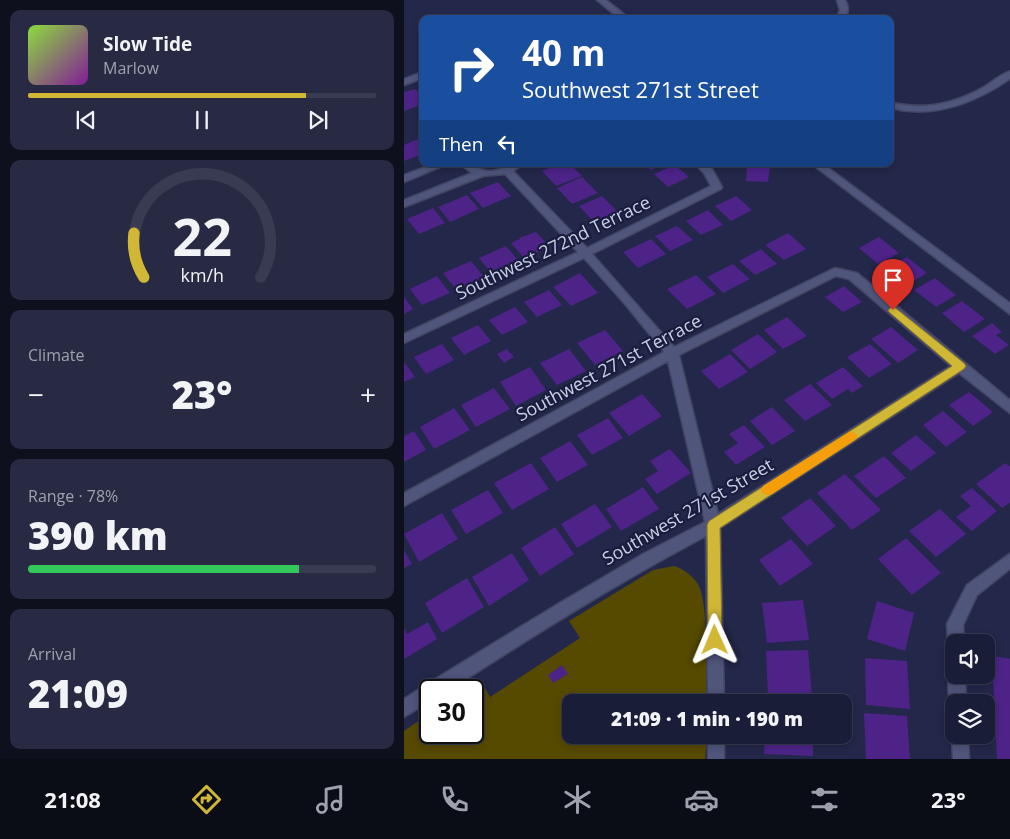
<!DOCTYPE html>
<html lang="en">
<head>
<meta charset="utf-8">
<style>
  :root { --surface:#1a1d37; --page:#272a42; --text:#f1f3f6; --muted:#9fa2ad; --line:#383b52; --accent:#d1b736 }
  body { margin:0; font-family:"Open Sans",sans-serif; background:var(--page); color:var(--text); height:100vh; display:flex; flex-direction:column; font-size:19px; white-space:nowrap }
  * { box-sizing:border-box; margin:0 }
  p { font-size:16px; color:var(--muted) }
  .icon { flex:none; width:28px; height:28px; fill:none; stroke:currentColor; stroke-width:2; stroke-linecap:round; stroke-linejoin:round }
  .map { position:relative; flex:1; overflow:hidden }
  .panel { display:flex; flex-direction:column; gap:10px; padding:10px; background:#0e101e; width:404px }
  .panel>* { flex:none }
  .hud { position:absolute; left:15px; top:15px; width:475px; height:152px; border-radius:10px; box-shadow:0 2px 8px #0003,0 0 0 1px var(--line); background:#1a4fa0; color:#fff; overflow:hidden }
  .controls { position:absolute; left:541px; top:634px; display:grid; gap:10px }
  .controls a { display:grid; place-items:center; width:50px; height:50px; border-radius:10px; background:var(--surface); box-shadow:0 2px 8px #0003,0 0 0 1px var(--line); font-size:25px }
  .speed { position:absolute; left:15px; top:679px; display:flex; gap:10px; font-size:25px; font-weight:700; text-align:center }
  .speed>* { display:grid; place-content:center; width:65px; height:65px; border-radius:50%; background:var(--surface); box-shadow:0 2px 8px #0003,0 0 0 1px var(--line); line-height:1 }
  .speed .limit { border:2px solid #111; border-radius:8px; background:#fff; color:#111 }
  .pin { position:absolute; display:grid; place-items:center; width:42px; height:42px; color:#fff; margin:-51px -21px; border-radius:50% 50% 50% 0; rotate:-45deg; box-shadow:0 0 5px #0007 }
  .pin .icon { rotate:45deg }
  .me { position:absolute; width:55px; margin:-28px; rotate:359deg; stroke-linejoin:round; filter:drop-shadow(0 0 4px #0008) }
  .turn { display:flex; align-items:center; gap:18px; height:105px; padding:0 20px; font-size:22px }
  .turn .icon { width:65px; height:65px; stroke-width:2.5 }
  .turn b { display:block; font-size:35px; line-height:42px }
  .then { display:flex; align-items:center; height:48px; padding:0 20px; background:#0003; gap:10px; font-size:19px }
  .big { font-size:38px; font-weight:800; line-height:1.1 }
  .panel .tile { flex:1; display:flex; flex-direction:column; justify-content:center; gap:8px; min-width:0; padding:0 18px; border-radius:10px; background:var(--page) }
  .panel .dial { align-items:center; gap:0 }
  .dial svg { height:130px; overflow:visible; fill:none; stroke:var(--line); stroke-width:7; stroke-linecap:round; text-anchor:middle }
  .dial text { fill:var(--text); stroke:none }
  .song { display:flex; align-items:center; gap:15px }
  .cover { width:60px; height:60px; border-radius:8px; background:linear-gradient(135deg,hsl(90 70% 55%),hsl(290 70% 35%)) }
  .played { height:5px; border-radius:2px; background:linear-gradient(90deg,var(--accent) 80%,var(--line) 80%) }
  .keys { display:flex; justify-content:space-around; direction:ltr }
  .heat { display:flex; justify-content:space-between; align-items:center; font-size:28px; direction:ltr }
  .charge { height:8px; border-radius:4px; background:linear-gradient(90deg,#34c759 78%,var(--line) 0) }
  .trip { position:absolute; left:158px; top:694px; width:290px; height:50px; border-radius:10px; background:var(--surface); box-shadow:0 2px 8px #0003,0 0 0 1px var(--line); font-weight:800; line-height:50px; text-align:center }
  .tab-bar { display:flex; height:80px; justify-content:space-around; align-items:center; background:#0a0c16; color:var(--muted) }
  .tab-bar .icon { width:35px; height:35px }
  .tab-bar .on { color:var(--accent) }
  .tab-bar b { font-size:22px; color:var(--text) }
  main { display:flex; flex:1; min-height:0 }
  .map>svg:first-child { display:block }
  .green { fill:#564900 }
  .building { fill:#4d2388 }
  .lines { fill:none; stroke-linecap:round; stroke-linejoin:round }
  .minor-casing { stroke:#424462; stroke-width:3 }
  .minor { fill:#4f557b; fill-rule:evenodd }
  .route { fill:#d1b736; stroke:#887723 }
  .slow { fill:#f59e0b }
  .labels { text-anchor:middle; stroke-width:4.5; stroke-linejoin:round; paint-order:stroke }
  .street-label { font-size:18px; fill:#cbd0e6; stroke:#1a1d3e }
</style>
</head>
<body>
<main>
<section class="panel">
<div class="tile">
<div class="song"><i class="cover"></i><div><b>Slow Tide</b><p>Marlow</p></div></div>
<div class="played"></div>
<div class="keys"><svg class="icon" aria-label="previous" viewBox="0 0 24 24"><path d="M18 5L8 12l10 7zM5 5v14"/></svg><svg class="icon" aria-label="pause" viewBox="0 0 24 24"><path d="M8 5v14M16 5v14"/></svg><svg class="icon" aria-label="next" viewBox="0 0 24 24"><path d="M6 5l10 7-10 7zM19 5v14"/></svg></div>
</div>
<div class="tile dial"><svg viewBox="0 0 100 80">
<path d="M14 69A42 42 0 1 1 86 69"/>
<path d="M14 69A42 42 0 0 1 8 42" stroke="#d1b736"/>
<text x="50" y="56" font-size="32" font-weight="700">22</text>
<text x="50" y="72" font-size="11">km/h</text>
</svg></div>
<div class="tile"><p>Climate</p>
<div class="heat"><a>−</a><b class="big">23°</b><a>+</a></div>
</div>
<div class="tile"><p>Range · 78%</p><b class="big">390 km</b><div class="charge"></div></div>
<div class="tile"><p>Arrival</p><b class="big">21:09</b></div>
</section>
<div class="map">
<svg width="607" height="759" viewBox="0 0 607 759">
  <rect width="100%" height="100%" fill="#232749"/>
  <!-- green -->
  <path class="green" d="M 270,566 C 278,568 289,576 294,584 C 305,603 302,677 303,702 L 166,702 L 166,735 L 303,735 L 301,759 L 0,759 L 0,731 L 26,713 L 26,732 L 69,732 L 69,690 L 60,690 L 76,679 L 86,697 L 176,638 L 165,621 L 249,570 Z"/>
  <!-- building -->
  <path class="building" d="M 11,89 L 19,97 L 19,104 L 0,111 L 0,92 Z
    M 14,139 L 19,144 L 19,154 L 0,161 L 0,145 Z
    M 155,164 L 166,164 L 178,176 L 152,186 L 138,171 Z
    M 240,164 L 261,164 L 247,170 Z
    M 271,165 L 285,177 L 264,187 L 250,174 Z
    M 343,165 L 366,166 L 364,182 L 342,181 Z
    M 178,177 L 194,193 L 168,204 L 153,188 Z
    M 94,182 L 107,196 L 79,208 L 66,193 Z
    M 63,195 L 75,209 L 46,222 L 34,207 Z
    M 198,196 L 213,211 L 190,222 L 175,206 Z
    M 332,196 L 348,210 L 327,221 L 311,206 Z
    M 29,208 L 41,223 L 15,234 L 3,219 Z
    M 304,210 L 319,225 L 297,235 L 282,221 Z
    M 273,226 L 289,240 L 266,251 L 251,236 Z
    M 132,232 L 146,247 L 120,258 L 107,243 L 116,239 L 115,238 Z
    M 384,233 L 402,249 L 380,260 L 361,245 Z
    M 475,237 L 495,253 L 474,264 L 455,248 Z
    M 247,239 L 262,254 L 234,268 L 219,252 Z
    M 102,246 L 115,261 L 87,273 L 75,258 Z
    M 357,249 L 373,264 L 351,275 L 335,261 Z
    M 503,257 L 523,273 L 503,285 L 482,268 Z
    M 67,261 L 81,278 L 53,291 L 39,273 Z
    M 329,264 L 346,279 L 319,293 L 303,277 Z
    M 176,273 L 194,293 L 167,306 L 149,287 Z
    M 292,275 L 312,294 L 283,309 L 263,289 Z
    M 33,276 L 46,293 L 18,305 L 6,289 Z
    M 531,278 L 552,295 L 532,307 L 510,290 Z
    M 440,286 L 458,302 L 439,312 L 421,297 Z
    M 145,290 L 158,305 L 133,317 L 120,302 Z
    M 0,297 L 9,309 L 0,314 Z
    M 558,301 L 581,319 L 560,332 L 538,313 Z
    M 111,307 L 124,322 L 98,335 L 85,320 Z
    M 383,317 L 403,336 L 379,349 L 360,330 Z
    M 588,323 L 598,332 L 592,335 L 605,345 L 591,354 L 568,336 Z
    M 74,325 L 87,341 L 60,355 L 47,338 Z
    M 487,327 L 514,350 L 494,363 L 467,339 Z
    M 201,330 L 219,351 L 191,365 L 173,343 Z
    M 354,334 L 373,352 L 346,369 L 327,350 Z
    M 38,344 L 50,360 L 22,374 L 10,357 Z
    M 466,344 L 488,364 L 465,378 L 443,357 Z
    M 103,349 L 110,357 L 100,363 L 93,354 Z
    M 165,349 L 182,371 L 153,385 L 136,363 Z
    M 326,354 L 344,372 L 315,389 L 297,371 Z
    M 0,362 L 11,377 L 0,382 Z
    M 126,367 L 142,390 L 112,406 L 96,382 Z
    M 439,367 L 459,386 L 448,393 L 444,389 L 428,399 L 412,383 Z
    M 406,384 L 428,405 L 401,421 L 380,400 Z
    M 90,388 L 106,409 L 72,427 L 57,405 Z
    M 565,392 L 589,412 L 569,426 L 545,405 Z
    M 238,394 L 258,416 L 225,436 L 205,413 Z
    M 368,407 L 391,431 L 368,445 L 346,421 Z
    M 50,408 L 66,430 L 30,449 L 16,427 Z
    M 539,411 L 563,432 L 542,447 L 519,425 Z
    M 204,418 L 219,438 L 188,455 L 173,435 Z
    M 340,425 L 361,447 L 332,465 L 320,452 L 334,443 L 325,434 Z
    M 10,431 L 22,450 L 0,462 L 0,436 Z
    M 512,435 L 532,453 L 507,471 L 487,453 Z
    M 166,441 L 184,465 L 153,482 L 136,458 Z
    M 266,449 L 287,473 L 253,494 L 241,479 L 254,471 L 246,461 Z
    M 480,456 L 502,478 L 472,498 L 450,476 Z
    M 127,463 L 145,489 L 108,510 L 90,483 Z
    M 601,463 L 607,467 L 607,502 L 598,508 L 572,484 Z
    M 441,474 L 477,510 L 448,530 L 413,493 Z
    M 239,487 L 255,509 L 217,531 L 202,509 Z
    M 568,488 L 593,511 L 568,531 L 552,517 L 567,506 L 556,496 Z
    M 84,490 L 99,513 L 62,534 L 47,510 Z
    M 406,498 L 432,526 L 403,546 L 377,518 Z
    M 191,504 L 208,527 L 173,548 L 157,524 Z
    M 536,509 L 562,534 L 532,557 L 505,531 Z
    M 38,513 L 54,539 L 15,562 L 0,534 Z
    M 151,527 L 170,554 L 136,576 L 117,548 Z
    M 502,538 L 537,573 L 508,595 L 474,559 Z
    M 387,539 L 409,564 L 376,586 L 355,560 Z
    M 0,550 L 8,564 L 0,568 Z
    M 108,553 L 125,580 L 85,606 L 68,577 Z
    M 63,578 L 80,607 L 38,633 L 21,603 Z
    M 399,600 L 405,640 L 363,643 L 358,603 Z
    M 473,601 L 510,613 L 501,651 L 463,639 Z
    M 24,622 L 33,639 L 0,659 L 0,628 L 3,634 Z
    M 404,650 L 408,696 L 364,696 L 362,651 Z
    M 588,656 L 607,659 L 607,759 L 593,759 Z
    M 461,658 L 503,661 L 506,709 L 462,705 Z
    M 158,665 L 164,674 L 149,683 L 144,675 Z
    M 460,713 L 503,716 L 506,759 L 462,759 Z
    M 361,735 L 409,735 L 409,756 L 360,754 Z"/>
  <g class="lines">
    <defs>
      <path id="minor" d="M 193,0 L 202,0 L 226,19 L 216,19 Z
        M 433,0 L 441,0 C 445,7 445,12 440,19 L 432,19 L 436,10 Z
        M 607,71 L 607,78 C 571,103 530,119 486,108 L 486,102 C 519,111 550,104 580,87 C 588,82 597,74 607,71 Z
        M 19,72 L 19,78 L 0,85 L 0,79 Z
        M 30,164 L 43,164 L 0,182 L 0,175 Z
        M 56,164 C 68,163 75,171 87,171 C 99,170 107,164 119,164 L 109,171 L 183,248 L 307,186 L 300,173 L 291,164 L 302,164 L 308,169 L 318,187 L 317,189 L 188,254 L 270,347 L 431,268 L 453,273 L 607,401 L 607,414 L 555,373 L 316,528 L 320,702 L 304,702 L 302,536 C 213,583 129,636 45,690 L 26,690 L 26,701 L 0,717 L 0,699 L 20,686 L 154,604 L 239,554 L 301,522 L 264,361 L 0,506 L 0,493 L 260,352 L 221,304 L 180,258 L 0,343 L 0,334 L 174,252 L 101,174 L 79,176 L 0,207 L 0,200 L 68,173 ZM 432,276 L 445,279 L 547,366 L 314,514 L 275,355 Z
        M 408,164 L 419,164 L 607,304 L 607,315 Z
        M 607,553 L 607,568 L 573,595 L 559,625 L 560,642 L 550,642 L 550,649 L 546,647 L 544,642 L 543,624 L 563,585 Z
        M 550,668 L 550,675 L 561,675 L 562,702 L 550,702 L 550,709 C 543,701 542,675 550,668 Z
        M 550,729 L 550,735 L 564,735 L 565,759 L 549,759 L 548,735 Z
        M 304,735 L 320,735 L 320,759 L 304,759 Z"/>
    </defs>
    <!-- minor casing -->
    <use href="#minor" class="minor-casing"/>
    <!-- minor -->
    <use href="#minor" class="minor"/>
  </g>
  <!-- route -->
  <path class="route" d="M 489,306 L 560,363 L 562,366 L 560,369 L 316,528 L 318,640 L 316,645 L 311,647 L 306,645 L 304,640 L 303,525 L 305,521 L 548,366 L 485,312 L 484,310 Z"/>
  <!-- slow -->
  <path class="slow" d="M 447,431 L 451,433 L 453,436 L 451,440 L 368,494 L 364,495 L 359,494 L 357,490 L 359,486 Z"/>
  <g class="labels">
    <!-- street labels -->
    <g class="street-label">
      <text transform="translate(149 248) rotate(-26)" y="6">Southwest 272nd Terrace</text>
      <text transform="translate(205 368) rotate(-28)" y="6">Southwest 271st Terrace</text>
      <text transform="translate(284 512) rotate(-30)" y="6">Southwest 271st Street</text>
    </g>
  </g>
</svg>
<div class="controls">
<a><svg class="icon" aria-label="sound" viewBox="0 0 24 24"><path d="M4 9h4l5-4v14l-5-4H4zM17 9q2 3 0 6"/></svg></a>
<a><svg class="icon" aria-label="layers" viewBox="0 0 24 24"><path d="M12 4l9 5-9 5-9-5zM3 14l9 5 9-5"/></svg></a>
</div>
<div class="speed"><div class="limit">30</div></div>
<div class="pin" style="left:489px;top:310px;background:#d93025"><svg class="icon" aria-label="arrive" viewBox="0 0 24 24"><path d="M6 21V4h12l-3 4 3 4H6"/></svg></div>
<svg class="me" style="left:311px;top:640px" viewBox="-20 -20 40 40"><path d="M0-17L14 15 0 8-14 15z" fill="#d1b736" stroke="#fff" stroke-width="4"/></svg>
<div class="trip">21:09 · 1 min · 190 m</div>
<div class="hud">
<div class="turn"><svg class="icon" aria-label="right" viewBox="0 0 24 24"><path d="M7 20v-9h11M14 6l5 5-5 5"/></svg><div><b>40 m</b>Southwest 271st Street</div></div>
<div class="then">Then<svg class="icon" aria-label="left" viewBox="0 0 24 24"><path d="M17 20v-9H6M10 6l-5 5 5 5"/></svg></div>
</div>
</div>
</main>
<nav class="tab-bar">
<b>21:08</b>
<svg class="icon on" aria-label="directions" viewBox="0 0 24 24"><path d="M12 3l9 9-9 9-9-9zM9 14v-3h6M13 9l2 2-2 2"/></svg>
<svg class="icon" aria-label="music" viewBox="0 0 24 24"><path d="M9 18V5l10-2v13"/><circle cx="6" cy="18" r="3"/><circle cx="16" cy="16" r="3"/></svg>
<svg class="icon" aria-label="phone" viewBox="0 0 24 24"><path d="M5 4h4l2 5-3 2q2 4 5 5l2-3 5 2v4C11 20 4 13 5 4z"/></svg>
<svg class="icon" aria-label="climate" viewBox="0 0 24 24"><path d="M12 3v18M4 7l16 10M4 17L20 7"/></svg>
<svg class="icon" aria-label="car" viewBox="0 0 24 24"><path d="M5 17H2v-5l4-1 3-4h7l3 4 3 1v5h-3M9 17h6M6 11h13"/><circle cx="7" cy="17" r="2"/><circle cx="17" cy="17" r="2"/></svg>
<svg class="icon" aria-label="filters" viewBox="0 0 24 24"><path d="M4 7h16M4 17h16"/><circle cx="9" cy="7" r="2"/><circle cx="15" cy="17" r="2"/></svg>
<b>23°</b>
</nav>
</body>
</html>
